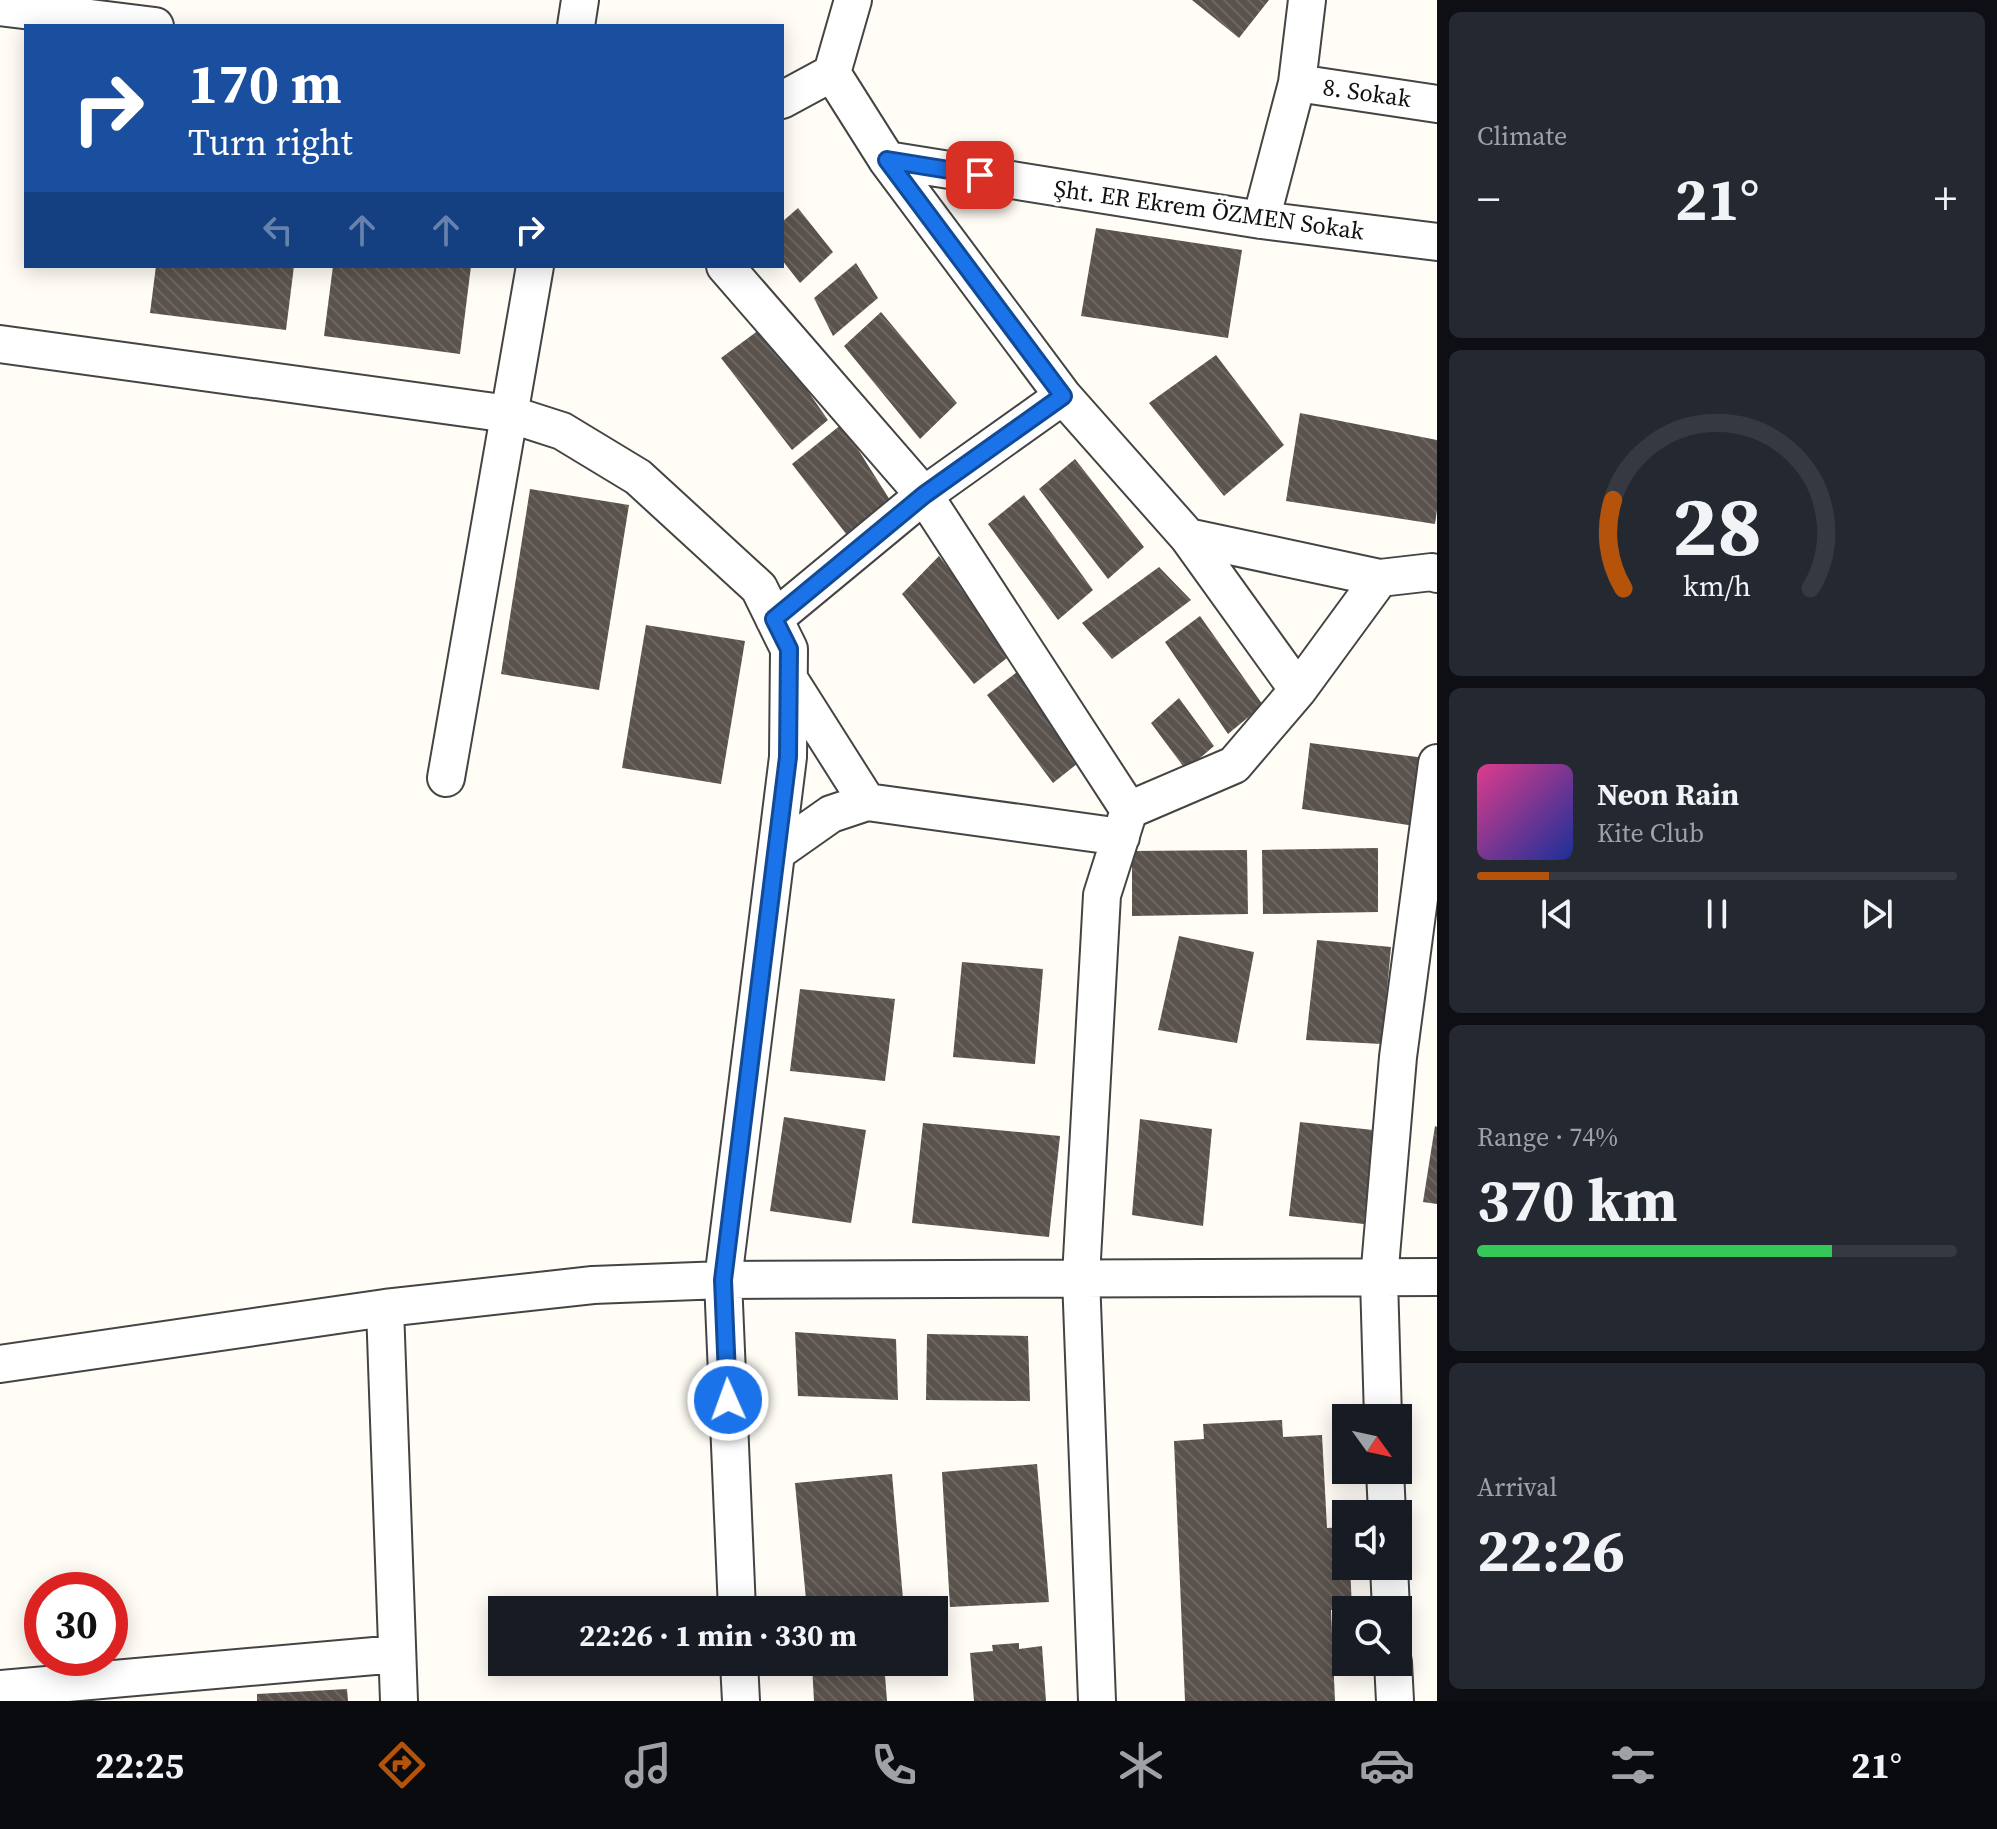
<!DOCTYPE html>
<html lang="en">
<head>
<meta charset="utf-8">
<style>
  :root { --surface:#171b24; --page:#242831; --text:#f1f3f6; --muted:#9ea1a6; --line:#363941; --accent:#b45309 }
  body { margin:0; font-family:"Source Serif 4",serif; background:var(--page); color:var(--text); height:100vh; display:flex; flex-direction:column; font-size:30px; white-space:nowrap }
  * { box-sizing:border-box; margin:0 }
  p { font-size:26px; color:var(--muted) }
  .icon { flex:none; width:44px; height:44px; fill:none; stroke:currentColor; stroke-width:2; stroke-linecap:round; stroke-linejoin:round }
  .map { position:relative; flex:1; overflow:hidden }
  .panel { display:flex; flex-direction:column; gap:12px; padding:12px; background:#0d0f14; width:560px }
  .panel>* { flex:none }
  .hud { position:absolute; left:24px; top:24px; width:760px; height:244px; border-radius:0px; box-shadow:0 4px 20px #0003; background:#1a4fa0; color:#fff; overflow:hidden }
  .needle { width:52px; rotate:123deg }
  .buttons { position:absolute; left:1332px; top:1404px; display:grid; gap:16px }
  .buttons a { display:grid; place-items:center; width:80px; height:80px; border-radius:0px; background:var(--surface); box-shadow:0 4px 20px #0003; font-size:40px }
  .speed { position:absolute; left:24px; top:1572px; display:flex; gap:16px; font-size:40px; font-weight:700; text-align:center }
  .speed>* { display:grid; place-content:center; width:104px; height:104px; border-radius:50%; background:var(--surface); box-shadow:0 4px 20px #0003; line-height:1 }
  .speed .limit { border:12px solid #d22; background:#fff; color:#111 }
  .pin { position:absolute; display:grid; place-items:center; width:68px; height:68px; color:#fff; margin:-34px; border-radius:16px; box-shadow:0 4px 12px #0006 }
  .me { position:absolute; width:88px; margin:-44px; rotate:358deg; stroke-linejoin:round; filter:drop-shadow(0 0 6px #0008) }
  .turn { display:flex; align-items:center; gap:28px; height:168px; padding:0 32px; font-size:36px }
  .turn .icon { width:104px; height:104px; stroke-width:2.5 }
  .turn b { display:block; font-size:56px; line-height:68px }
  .lanes { display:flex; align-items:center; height:76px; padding:0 32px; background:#0003; justify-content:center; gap:40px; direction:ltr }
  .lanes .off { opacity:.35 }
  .big { font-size:60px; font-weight:700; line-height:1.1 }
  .panel .widget { flex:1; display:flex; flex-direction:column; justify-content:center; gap:12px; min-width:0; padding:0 28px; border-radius:12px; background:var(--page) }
  .panel .dial { align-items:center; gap:0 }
  .dial svg { height:208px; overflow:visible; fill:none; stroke:var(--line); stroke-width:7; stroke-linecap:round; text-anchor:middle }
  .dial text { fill:var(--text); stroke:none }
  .song { display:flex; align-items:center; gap:24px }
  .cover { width:96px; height:96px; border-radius:12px; background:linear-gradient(135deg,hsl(330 70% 55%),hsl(230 70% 35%)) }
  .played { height:8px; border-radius:4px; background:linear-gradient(90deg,var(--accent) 15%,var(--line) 15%) }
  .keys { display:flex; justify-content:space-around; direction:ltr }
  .heat { display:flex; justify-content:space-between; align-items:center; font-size:44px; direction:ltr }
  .charge { height:12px; border-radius:6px; background:linear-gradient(90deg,#34c759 74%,var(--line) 0) }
  .trip { position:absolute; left:488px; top:1596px; width:460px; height:80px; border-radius:0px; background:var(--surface); box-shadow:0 4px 20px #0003; font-weight:700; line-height:80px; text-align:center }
  .tab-bar { display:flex; height:128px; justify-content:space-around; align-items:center; background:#090b0e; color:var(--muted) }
  .tab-bar .icon { width:56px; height:56px }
  .tab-bar .current { color:var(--accent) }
  .tab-bar b { font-size:36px; color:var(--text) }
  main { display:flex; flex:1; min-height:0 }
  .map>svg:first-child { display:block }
  .building { fill:url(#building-back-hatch) }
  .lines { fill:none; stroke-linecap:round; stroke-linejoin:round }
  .minor-casing { stroke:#444; stroke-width:40 }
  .minor { stroke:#fff; stroke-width:36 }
  .route-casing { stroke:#114b97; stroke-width:20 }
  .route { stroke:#1a73e8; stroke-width:14 }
  .labels { text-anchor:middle; stroke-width:8; stroke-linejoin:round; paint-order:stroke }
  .street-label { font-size:24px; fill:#111; stroke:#fff }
</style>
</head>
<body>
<main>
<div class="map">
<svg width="1437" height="1701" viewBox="0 0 1437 1701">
  <defs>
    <pattern id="building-back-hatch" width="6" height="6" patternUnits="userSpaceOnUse" patternTransform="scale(2)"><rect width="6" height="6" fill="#5a524d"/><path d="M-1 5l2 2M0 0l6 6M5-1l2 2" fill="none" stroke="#6d6662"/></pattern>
  </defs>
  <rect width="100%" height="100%" fill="#fffdf5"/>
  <!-- building -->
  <path class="building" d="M 1192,0 L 1269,0 L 1239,38 Z
    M 798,208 L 833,252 L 800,283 L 782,260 L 782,222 Z
    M 1096,228 L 1242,250 L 1228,338 L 1081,316 Z
    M 856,263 L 878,298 L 833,336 L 814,298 Z
    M 156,266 L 294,266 L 286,330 L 150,313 Z
    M 333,266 L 471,266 L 460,354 L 324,336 Z
    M 881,312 L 957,403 L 920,439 L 844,346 Z
    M 763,327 L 828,420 L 792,450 L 721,358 Z
    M 1216,355 L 1284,445 L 1224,496 L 1149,403 Z
    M 1300,413 L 1437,440 L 1437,510 L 1435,524 L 1286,501 Z
    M 842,424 L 895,508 L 850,539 L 792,464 Z
    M 1075,459 L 1144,547 L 1108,579 L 1039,489 Z
    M 530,489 L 629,505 L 599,690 L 501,674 Z
    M 1024,495 L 1093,590 L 1058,620 L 988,524 Z
    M 939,556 L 1012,654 L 974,684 L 902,594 Z
    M 1159,567 L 1191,600 L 1112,659 L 1082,623 Z
    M 1200,616 L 1263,705 L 1228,734 L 1165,642 Z
    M 646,625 L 745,641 L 721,784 L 622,768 Z
    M 1021,669 L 1087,756 L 1053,783 L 987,695 Z
    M 1179,698 L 1214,746 L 1186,770 L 1151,723 Z
    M 1310,743 L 1425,758 L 1415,826 L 1302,809 Z
    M 1378,848 L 1378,912 L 1263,914 L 1262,850 Z
    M 1247,850 L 1248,914 L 1132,916 L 1132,851 Z
    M 1179,936 L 1254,952 L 1237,1043 L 1158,1030 Z
    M 1317,940 L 1391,947 L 1382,1044 L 1306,1040 Z
    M 962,962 L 1043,969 L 1035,1064 L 953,1057 Z
    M 800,989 L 895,999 L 885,1081 L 790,1071 Z
    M 784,1117 L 866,1130 L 851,1223 L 770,1211 Z
    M 1140,1119 L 1212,1129 L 1203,1226 L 1132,1215 Z
    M 1300,1122 L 1373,1130 L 1364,1224 L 1289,1216 Z
    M 923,1123 L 1060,1136 L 1049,1237 L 912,1223 Z
    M 1435,1126 L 1437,1127 L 1437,1204 L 1423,1202 Z
    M 795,1332 L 896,1339 L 898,1400 L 798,1396 Z
    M 927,1334 L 1028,1336 L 1030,1401 L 926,1400 Z
    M 1282,1420 L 1283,1437 L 1322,1435 L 1327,1528 L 1346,1527 L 1346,1566 L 1350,1566 L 1352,1609 L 1331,1610 L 1335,1701 L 1185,1701 L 1174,1441 L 1204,1439 L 1203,1424 Z
    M 1037,1464 L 1049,1602 L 950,1607 L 942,1472 Z
    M 892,1474 L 904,1610 L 807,1610 L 795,1483 Z
    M 1019,1643 L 1019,1649 L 1042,1646 L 1046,1701 L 974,1701 L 970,1653 L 993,1651 L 992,1645 Z
    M 835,1662 L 884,1662 L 887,1701 L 814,1701 L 812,1665 Z
    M 347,1689 L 348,1701 L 257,1701 L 257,1694 Z"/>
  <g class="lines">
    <defs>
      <path id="minor" d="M 853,0 L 832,73 L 887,160 L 1063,396 L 1188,537 L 1298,690
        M 0,7 L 155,26
        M 576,26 L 580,0
        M 1297,83 L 1437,104
        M 782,100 L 832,73
        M 887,160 L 1261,220 L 1437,242
        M 1261,220 L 1297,83 L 1307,0
        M 725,266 L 924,495 L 1129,810
        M 0,344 L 509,414 L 562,431 L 638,477 L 759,588 L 789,649 L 788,757 L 723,1280 L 737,1610
        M 1188,537 L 1380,578 L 1432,572 L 1437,574
        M 774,619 L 924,495 L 1063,396
        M 446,778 L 535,266
        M 867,802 L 1121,837
        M 777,852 L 831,814 L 867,802 L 789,679
        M 385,1308 L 399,1701
        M 0,1364 L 385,1308 L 593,1285 L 723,1280 L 1437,1277
        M 1383,1418 L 1379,1279 L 1398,1057 L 1437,763
        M 1385,1470 L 1387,1514
        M 1389,1566 L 1391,1610
        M 739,1662 L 741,1701
        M 1393,1662 L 1395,1701
        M 0,1689 L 397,1654
        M 1097,1701 L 1081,1277 L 1102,895 L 1129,810 L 1234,765 L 1298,690 L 1380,578"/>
    </defs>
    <!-- minor casing -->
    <use href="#minor" class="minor-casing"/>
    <!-- minor -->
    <use href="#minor" class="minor"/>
  </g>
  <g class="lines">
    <defs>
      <path id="route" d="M 728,1400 L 723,1280 L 788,757 L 789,649 L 774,619 L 924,495 L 1063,396 L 887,160 L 980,175"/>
    </defs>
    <!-- route casing -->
    <use href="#route" class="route-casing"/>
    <!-- route -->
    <use href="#route" class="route"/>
  </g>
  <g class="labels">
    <!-- street labels -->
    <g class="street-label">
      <text transform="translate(1367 93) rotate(8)" y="8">8. Sokak</text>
      <text transform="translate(1209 210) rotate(8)" y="8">Şht. ER Ekrem ÖZMEN Sokak</text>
    </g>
  </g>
</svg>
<div class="buttons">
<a><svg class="needle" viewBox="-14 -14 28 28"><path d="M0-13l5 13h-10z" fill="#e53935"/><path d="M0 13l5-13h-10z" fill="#9ea1a6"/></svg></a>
<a><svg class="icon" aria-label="sound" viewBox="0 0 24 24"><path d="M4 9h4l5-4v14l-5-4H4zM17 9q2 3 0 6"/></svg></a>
<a><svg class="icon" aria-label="search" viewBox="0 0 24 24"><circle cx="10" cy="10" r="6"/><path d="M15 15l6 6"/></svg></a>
</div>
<div class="speed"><div class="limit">30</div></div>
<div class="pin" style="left:980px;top:175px;background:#d93025"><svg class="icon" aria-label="arrive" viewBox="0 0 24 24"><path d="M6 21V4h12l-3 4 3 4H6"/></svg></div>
<svg class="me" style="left:728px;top:1400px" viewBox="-20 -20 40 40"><circle r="17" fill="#1a73e8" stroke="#fff" stroke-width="3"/><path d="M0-11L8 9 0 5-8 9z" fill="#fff"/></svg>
<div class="trip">22:26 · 1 min · 330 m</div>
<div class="hud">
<div class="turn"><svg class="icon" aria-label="right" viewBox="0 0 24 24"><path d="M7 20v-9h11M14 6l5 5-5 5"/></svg><div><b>170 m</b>Turn right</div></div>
<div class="lanes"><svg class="icon off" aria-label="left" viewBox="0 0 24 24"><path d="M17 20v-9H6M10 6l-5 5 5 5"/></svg><svg class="icon off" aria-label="ahead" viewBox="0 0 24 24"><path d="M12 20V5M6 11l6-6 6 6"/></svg><svg class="icon off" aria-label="ahead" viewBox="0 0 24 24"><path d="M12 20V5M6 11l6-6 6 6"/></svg><svg class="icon" aria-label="right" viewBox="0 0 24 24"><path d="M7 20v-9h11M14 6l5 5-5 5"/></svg></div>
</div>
</div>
<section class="panel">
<div class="widget"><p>Climate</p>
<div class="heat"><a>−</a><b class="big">21°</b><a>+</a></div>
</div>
<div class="widget dial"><svg viewBox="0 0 100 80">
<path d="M14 69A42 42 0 1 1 86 69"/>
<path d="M14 69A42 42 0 0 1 10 35" stroke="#b45309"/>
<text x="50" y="56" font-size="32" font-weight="700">28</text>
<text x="50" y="72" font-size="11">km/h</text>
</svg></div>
<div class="widget">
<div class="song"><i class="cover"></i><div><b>Neon Rain</b><p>Kite Club</p></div></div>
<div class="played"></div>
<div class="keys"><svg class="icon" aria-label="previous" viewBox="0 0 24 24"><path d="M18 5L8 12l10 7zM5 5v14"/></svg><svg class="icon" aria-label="pause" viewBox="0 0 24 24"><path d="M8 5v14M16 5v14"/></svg><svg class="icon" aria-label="next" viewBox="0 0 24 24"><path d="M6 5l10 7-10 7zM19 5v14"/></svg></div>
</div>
<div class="widget"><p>Range · 74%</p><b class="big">370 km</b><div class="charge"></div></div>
<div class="widget"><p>Arrival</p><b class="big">22:26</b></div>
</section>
</main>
<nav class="tab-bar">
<b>22:25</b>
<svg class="icon current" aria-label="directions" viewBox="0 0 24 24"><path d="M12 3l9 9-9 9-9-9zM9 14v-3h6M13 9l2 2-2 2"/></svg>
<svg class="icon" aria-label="music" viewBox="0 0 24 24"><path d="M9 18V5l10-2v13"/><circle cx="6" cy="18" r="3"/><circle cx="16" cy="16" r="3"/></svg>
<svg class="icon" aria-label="phone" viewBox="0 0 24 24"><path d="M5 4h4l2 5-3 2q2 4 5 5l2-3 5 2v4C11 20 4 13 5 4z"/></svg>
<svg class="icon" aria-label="climate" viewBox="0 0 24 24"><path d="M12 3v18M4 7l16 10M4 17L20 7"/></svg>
<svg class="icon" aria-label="car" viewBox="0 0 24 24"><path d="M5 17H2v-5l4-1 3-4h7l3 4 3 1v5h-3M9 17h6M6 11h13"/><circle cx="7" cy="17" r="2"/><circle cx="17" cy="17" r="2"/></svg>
<svg class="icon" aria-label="filters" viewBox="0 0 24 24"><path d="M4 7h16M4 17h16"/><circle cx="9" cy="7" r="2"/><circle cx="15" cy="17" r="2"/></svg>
<b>21°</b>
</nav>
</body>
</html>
